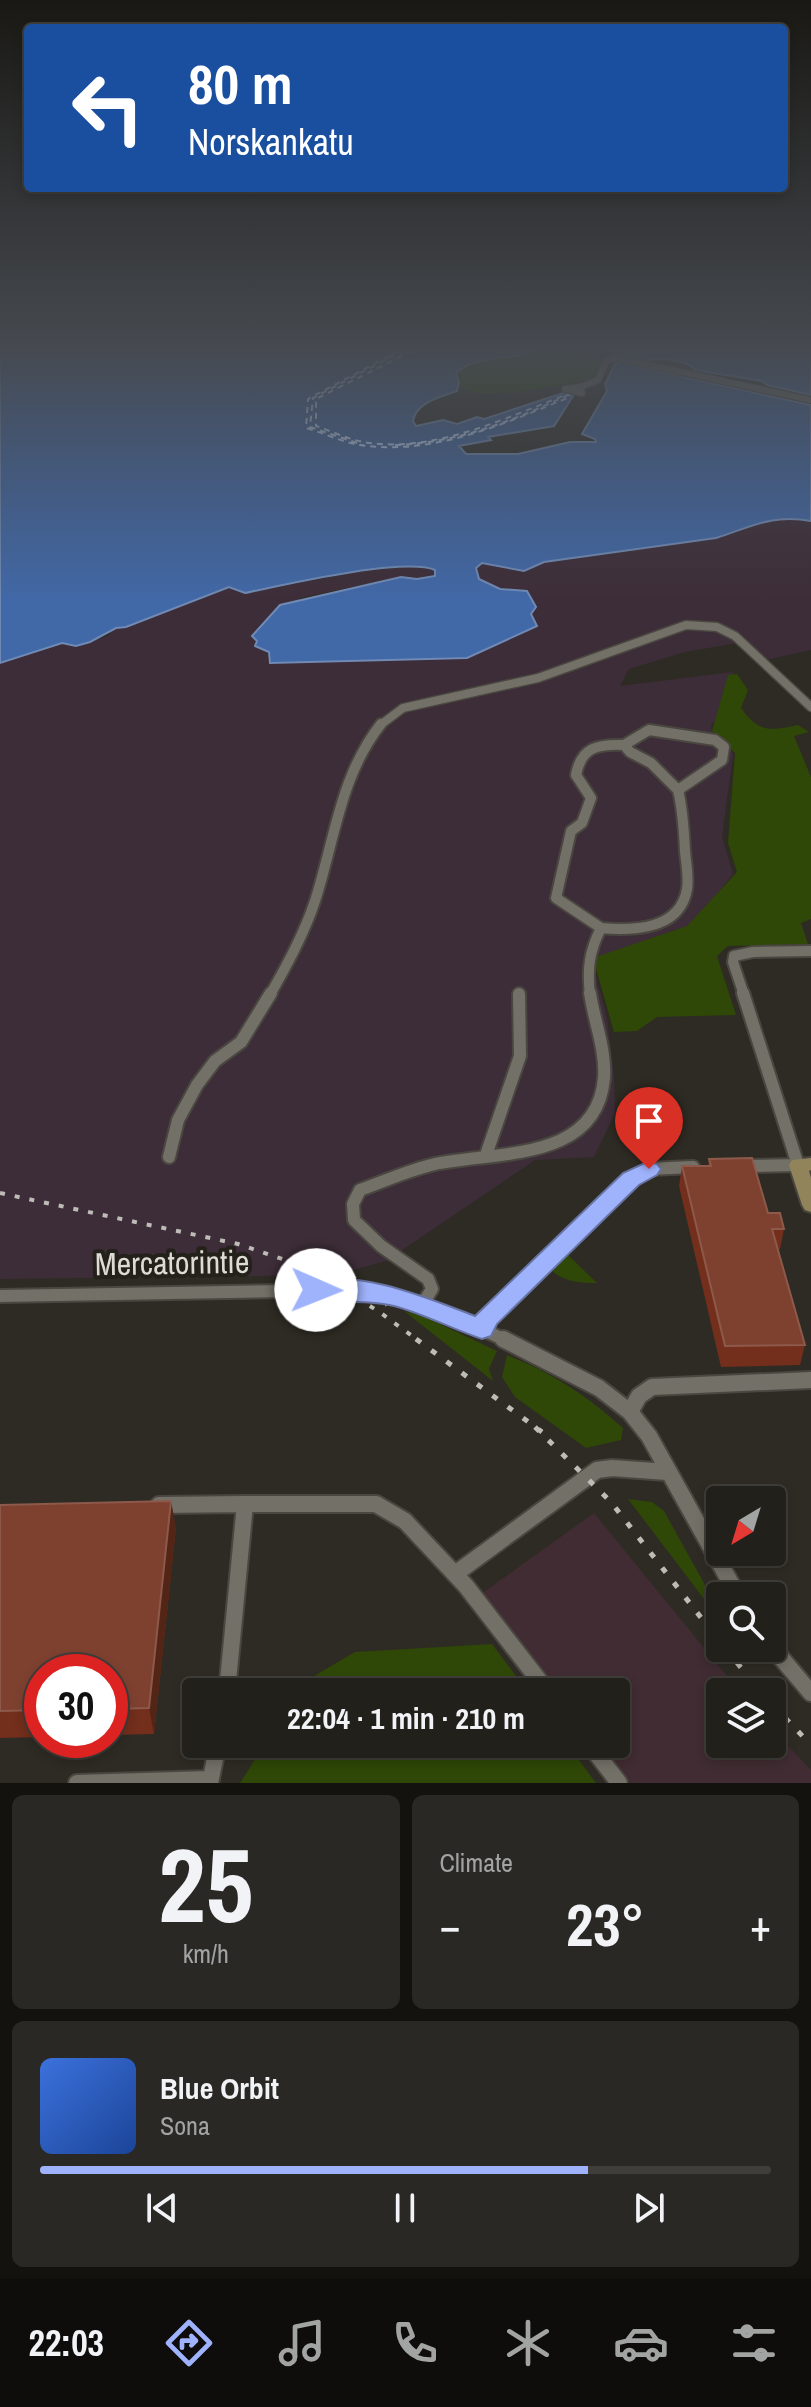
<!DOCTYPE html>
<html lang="en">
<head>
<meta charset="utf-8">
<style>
  :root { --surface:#22201b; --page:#2a2824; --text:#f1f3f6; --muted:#a2a3a3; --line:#3f3e3a; --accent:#9fb3fd }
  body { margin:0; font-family:"Archivo Narrow",sans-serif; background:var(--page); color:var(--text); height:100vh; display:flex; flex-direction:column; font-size:30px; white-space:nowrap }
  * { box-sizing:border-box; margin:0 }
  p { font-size:26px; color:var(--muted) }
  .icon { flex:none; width:44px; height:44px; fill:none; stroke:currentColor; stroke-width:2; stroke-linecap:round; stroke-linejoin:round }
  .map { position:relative; height:1783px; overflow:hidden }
  .details { display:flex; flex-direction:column; gap:12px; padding:12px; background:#13120f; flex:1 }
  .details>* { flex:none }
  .guide { position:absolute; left:24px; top:24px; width:764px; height:168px; border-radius:8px; box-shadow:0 4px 12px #0003,0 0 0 2px var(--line); background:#1a4fa0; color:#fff; overflow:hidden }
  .needle { width:52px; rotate:218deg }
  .fabs { position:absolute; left:706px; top:1486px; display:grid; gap:16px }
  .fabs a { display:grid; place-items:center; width:80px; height:80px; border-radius:8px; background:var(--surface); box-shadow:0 4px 12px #0003,0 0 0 2px var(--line); font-size:40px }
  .speed { position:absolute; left:24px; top:1654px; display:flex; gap:16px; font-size:40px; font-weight:700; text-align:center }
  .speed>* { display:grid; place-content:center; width:104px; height:104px; border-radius:50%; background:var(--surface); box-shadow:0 4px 12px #0003,0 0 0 2px var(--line); line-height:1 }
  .speed .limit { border:12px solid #d22; background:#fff; color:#111 }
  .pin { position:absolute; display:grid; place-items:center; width:68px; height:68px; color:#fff; margin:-82px -34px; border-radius:50% 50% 50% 0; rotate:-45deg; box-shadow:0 0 8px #0007 }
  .pin .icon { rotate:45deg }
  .me { position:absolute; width:88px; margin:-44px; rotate:91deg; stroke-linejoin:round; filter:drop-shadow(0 0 6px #0008) }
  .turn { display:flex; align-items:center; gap:28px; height:168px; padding:0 32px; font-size:36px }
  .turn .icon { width:104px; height:104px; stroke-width:2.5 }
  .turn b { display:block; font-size:56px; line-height:68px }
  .big { font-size:60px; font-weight:700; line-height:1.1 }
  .details .tile { flex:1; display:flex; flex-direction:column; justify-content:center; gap:12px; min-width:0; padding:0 28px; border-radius:12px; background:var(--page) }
  .details .dial { align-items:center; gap:0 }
  .dial b { font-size:104px; line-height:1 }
  .song { display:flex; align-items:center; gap:24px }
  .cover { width:96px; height:96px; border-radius:12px; background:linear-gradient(135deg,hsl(220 70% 55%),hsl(220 70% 35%)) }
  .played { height:8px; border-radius:4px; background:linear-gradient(90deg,var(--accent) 75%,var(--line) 75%) }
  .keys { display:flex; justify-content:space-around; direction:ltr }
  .heat { display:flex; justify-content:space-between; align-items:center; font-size:44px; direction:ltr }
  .details .tiles { flex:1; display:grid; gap:12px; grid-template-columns:1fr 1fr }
  .tile:last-child { grid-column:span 2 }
  .trip { position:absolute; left:182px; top:1678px; width:448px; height:80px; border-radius:8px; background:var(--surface); box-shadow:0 4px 12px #0003,0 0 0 2px var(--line); font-weight:700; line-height:80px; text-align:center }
  .tab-bar { display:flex; height:128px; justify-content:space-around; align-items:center; background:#0e0d0b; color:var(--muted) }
  .tab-bar .icon { width:56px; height:56px }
  .tab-bar .on { color:var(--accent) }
  .tab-bar b { font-size:36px; color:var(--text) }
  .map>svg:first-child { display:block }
  .industrial { fill:#3d2d38 }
  .education { fill:#402c32 }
  .green { fill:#2f4707 }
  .water { fill:#4168a7; stroke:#708ab5; stroke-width:2 }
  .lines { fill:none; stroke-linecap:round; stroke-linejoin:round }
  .ferry { stroke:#c4dbff; stroke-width:2; stroke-dasharray:6 5; stroke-linecap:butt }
  .street-far4-casing { stroke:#4a4741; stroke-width:8 }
  .street-far3-casing { stroke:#4a4741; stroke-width:11 }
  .street-far2-casing { stroke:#4a4741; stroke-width:14 }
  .street-far1-casing { stroke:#4a4741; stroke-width:16 }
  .street-casing { stroke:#4a4741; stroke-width:20 }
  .secondary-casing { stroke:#4a4741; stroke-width:4 }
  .street-far4 { stroke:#737067; stroke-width:6 }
  .street-far3 { stroke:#737067; stroke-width:8 }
  .street-far2 { stroke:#737067; stroke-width:10 }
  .street-far1 { stroke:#737067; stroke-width:12 }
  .street { stroke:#737067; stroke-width:16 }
  .secondary { fill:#91845b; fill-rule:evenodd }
  .rail-far1 { stroke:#bebcb6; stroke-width:4; stroke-dasharray:5 10; stroke-linecap:butt }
  .rail { stroke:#bebcb6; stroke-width:5; stroke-dasharray:6 13; stroke-linecap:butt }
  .wall { fill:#732e1c }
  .shaded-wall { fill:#532517 }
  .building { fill:#7e4130; stroke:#8d594a; stroke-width:2 }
  .route { fill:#9fb3fd; stroke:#6774a4; stroke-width:2 }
  .labels { text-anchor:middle; stroke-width:8; stroke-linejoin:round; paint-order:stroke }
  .near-street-label { font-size:32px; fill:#dddbd6; stroke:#24211a }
</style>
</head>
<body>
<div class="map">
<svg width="811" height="1783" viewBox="0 0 811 1783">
  <rect width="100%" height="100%" fill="#2e2b24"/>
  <!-- industrial -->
  <path class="industrial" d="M 786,516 L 811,521 L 811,650 L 756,662 L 737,643 L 685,652 L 629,669 L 620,686 L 733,672 L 722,720 L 712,723 L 711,729 L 729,744 L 733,754 L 722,837 L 733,874 L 687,931 L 674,930 L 604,961 L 595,973 L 607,1018 L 614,1075 L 615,1113 L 594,1157 L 535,1160 L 386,1261 L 335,1275 L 0,1279 L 0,663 L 62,643 L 76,646 L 107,636 L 116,628 L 126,627 L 229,587 L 246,593 L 373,569 L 419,567 L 435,570 L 435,576 L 417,579 L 401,577 L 300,598 L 258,641 L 261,649 L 269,652 L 271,663 L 467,658 L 500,589 L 479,579 L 476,568 L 482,563 L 524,571 L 543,562 L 716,538 L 737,532 L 744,526 Z"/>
  <!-- education -->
  <path class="education" d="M 594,1513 L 740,1692 L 720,1692 L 720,1744 L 772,1744 L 772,1729 L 811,1770 L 811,1783 L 630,1783 L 599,1744 L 616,1744 L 616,1692 L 558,1692 L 481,1594 Z"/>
  <!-- green -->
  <path class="green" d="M 535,351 L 584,351 L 591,355 L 578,362 L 598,358 L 601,366 L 595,368 L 602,369 L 600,377 L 587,383 L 583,381 C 554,386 482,402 459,387 L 458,372 C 470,364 489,358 503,356 C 514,354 525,357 535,351 Z
    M 737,674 L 748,690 L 741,708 C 759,733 770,731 798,725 L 809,732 L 794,736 L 811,777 L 811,919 L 801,923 L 808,944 L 728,946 L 717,956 L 736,1015 L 657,1017 L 637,1031 L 614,1032 L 593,958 L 687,926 L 737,872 L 728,843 L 735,753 L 712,731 L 728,675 Z
    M 566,1253 L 597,1283 C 581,1283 566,1282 553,1272 L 556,1263 Z
    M 404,1311 L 427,1318 L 497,1351 L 489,1369 L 493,1381 Z
    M 507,1355 C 553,1373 586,1395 623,1428 L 621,1440 L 586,1448 L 515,1397 L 502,1377 Z
    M 628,1499 L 652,1502 L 664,1511 L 720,1612 L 720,1620 Z
    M 492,1644 L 528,1692 L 298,1692 L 304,1682 L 355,1652 Z
    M 265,1744 L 567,1744 L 596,1783 L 240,1783 Z"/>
  <!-- water -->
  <path class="water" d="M 0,351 L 533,351 C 519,361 476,353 456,373 L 459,382 L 457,391 C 441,397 416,402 413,421 L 416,426 L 443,420 L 457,424 L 477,417 L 484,419 L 563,393 L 573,396 L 554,426 L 488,437 L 491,440 L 459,446 L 466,454 L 518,454 L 570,442 L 596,442 L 595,439 L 582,434 L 607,391 L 605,384 L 615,364 L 634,358 L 612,351 L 811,351 L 811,395 L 767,385 L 761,381 L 695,370 C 686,358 645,355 634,366 L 811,405 L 811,521 C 771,514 751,527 716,538 L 544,562 L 524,571 L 482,563 L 476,568 L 479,579 L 500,589 L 527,591 L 536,607 L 531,614 L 537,626 L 467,658 L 270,663 L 269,652 L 255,646 L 257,641 L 252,636 L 280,605 L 401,577 L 417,579 L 435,576 L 435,570 C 404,557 283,585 245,593 L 229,587 L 126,627 L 116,628 L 90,642 L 76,646 L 62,643 L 0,663 Z"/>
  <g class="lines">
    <!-- ferry -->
    <path class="ferry" d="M 398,351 L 308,399 L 306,428 C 324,433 341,442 360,445 C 433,456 503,424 570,397 L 569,394
      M 412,351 L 316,399 L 316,426 C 331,431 348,439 363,442 C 433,454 505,418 568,394
      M 357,443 L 310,427 L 313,398 L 402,351
      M 395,445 C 457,443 513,421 568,395"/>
    <defs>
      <path id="street-far4" d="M 581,387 L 582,393 L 565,389 Z
        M 581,387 L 598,380 L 606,361 L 616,358 L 811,400"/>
      <path id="street-far3" d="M 379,726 L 403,708 L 538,678 L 686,625 L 717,627 L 735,636 L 811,707"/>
      <path id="street-far2" d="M 649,730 L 715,740 L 724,747 L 722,760 L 678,790 L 651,763 L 630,752 L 624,745 Z
        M 601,928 C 634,931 680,930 687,889 C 689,877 686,863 685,851 C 684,830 683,811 678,790
        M 270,995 C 287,965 304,934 315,901 C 335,839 340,776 381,724
        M 590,995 C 587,969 589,952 601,928 L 556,898 L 571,831 L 582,823 L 591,798 L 576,775 C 581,747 598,744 624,745
        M 744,995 L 733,962 L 734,956 L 753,952 L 811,951"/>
      <path id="street-far1" d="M 743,993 L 798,1165 L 745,1166
        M 486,1155 L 520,1056 L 519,994
        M 169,1157 L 178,1120 L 197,1085 L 215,1061 L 241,1042 L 271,993
        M 0,1296 L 348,1290 C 405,1296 456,1316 507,1341
        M 422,1305 L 432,1289 L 428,1279 L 381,1246 L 354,1220 L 353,1204 L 360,1190 C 385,1181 409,1170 435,1164 C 497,1151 597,1162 604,1078 C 606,1049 594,1021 590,993
        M 482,1329 L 496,1308 L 631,1179 L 649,1169 L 693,1167"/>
      <path id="street" d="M 503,1339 L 599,1388 L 630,1412 L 649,1436 L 738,1596
        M 630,1412 L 639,1396 L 652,1387 L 811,1380
        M 159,1505 L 245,1504
        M 455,1574 L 597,1470 L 612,1468 L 667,1472
        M 772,1647 L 811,1693
        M 227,1692 L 245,1504 L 376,1504 L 405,1521 L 466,1586 L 548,1692
        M 589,1744 L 619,1783
        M 77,1783 L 210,1779
        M 210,1783 L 218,1744"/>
      <path id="secondary" d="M 811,1158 L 811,1170 L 809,1171 L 811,1178 L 811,1212 L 805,1210 L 802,1205 L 789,1165 L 792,1160 Z"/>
    </defs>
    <!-- street-far4 casing -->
    <use href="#street-far4" class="street-far4-casing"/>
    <!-- street-far3 casing -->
    <use href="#street-far3" class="street-far3-casing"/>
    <!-- street-far2 casing -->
    <use href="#street-far2" class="street-far2-casing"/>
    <!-- street-far1 casing -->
    <use href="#street-far1" class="street-far1-casing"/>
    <!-- street casing -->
    <use href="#street" class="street-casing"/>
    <!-- secondary casing -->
    <use href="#secondary" class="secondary-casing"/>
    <!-- street-far4 -->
    <use href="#street-far4" class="street-far4"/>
    <!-- street-far3 -->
    <use href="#street-far3" class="street-far3"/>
    <!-- street-far2 -->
    <use href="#street-far2" class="street-far2"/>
    <!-- street-far1 -->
    <use href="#street-far1" class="street-far1"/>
    <!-- street -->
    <use href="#street" class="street"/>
    <!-- secondary -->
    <use href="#secondary" class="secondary"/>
    <!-- rail-far1 -->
    <path class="rail-far1" d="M 0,1193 L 238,1244 L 306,1267 L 378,1311 L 419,1341
      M 340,1266 L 387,1305"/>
    <!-- rail -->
    <path class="rail" d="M 416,1339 L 542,1432
      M 535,1427 L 611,1502 L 720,1642
      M 725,1648 L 761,1692
      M 772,1704 L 811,1745"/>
  </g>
  <!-- wall -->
  <path class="wall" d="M 709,1159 L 784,1229 L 780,1249 L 777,1249 L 805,1345 L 800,1365 L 721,1367 L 679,1186 L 682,1166 L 708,1166 Z
    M 0,1505 L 176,1528 L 154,1734 L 110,1735 L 110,1672 L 42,1672 L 42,1737 L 0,1738 Z"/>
  <!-- shaded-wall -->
  <path class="shaded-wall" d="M 171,1501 L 176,1528 L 154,1734 L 149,1708 Z"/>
  <!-- building -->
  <path class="building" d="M 752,1158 L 768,1213 L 780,1213 L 784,1229 L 772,1229 L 805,1345 L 725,1346 L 682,1166 L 711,1166 L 709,1159 Z
    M 171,1501 L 149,1708 L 110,1709 L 110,1672 L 42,1672 L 42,1710 L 0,1711 L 0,1505 Z"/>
  <!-- sky -->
  <linearGradient id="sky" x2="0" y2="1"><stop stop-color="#191814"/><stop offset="0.58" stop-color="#464a50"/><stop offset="1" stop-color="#464a50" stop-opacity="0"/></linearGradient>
  <rect width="811" height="601" fill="url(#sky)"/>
  <!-- route -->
  <path class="route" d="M 649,1161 L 657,1164 L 661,1169 L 657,1175 L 639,1185 L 497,1324 L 491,1336 L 482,1339 C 452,1329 424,1314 394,1306 C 366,1298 335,1306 307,1297 L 304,1290 L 307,1283 C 356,1267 430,1299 475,1316 L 623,1173 Z"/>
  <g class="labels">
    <!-- near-street labels -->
    <g class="near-street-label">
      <text transform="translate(172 1263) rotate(-1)" y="11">Mercatorintie</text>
    </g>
  </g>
</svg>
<div class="fabs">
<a><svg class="needle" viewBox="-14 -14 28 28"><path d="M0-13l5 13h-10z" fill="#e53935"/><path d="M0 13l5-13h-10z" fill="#a2a3a3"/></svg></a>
<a><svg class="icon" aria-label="search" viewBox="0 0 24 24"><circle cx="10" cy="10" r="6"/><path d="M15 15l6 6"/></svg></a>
<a><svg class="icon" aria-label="layers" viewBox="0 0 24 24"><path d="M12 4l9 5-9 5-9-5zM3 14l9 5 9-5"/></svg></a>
</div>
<div class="speed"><div class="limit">30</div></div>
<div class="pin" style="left:649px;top:1169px;background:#d93025"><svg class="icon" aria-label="arrive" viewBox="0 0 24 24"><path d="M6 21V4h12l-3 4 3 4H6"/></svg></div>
<svg class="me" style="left:316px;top:1290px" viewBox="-20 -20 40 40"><circle r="19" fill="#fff"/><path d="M0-13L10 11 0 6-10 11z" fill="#9fb3fd"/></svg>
<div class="trip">22:04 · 1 min · 210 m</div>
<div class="guide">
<div class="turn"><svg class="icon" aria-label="left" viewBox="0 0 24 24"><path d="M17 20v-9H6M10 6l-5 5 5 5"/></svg><div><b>80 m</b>Norskankatu</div></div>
</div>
</div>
<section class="details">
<div class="tiles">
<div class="tile dial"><b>25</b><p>km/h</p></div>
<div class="tile"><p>Climate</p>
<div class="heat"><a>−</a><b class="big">23°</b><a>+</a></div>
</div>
<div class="tile">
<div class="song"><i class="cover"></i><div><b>Blue Orbit</b><p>Sona</p></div></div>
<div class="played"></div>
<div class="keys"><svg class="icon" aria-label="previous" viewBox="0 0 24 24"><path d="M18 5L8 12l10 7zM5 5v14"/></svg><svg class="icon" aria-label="pause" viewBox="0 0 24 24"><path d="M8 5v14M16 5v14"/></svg><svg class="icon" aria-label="next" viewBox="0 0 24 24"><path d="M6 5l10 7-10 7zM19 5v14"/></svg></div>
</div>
</div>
</section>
<nav class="tab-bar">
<b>22:03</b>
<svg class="icon on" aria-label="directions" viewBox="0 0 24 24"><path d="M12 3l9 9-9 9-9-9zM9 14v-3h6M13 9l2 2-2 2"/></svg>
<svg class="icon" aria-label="music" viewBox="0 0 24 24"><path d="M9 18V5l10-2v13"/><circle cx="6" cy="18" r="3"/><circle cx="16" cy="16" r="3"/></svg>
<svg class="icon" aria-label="phone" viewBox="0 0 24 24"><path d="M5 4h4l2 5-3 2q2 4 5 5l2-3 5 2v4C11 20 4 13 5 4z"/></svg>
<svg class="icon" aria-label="climate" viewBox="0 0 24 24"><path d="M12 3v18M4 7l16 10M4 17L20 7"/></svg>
<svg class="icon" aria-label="car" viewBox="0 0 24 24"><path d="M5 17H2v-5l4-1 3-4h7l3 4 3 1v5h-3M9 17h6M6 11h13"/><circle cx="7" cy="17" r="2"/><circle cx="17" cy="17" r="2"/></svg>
<svg class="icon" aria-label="filters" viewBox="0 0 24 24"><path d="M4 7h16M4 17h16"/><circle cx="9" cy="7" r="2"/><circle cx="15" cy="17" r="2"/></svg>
</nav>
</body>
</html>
